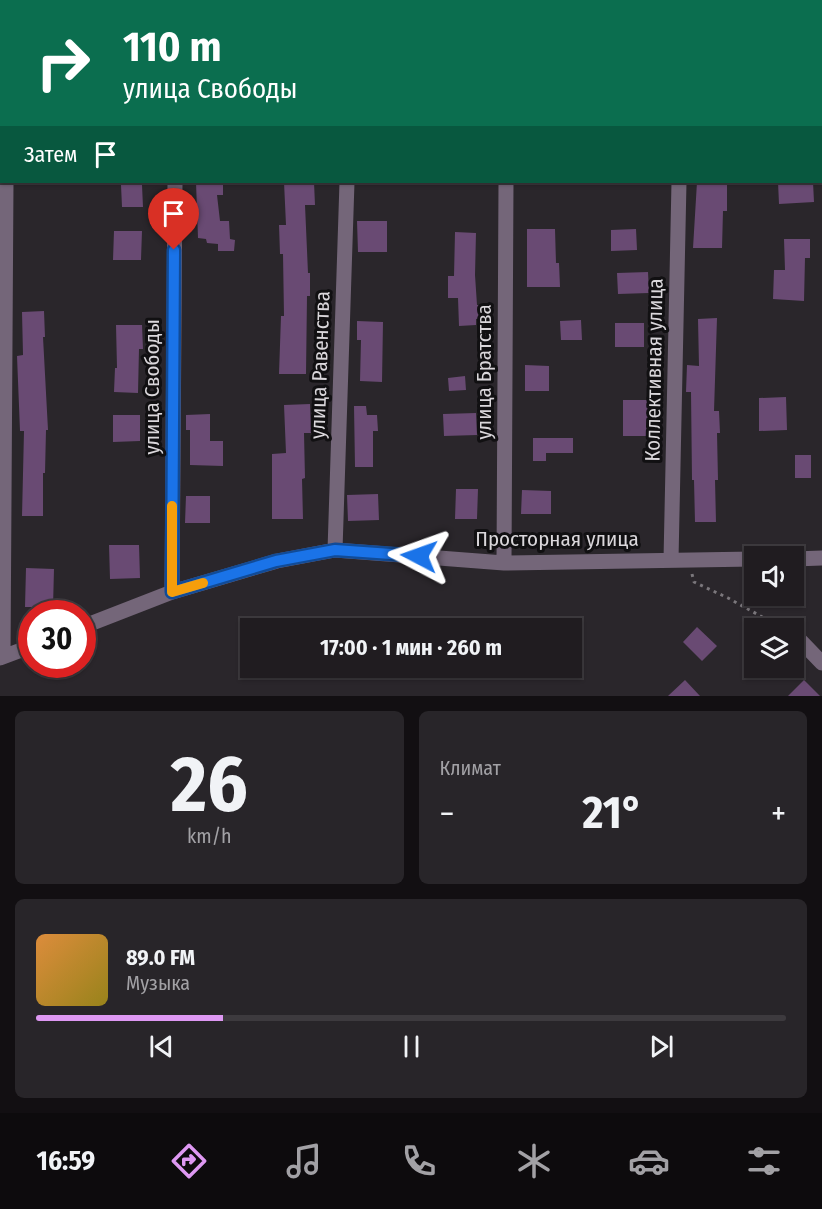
<!DOCTYPE html>
<html lang="ru">
<head>
<meta charset="utf-8">
<style>
  :root { --surface:#201c20; --page:#282529; --text:#f1f3f6; --muted:#a2a1a5; --line:#3d3a3e; --accent:#de98f2 }
  body { margin:0; font-family:"Fira Sans Condensed",sans-serif; background:var(--page); color:var(--text); height:100vh; display:flex; flex-direction:column; font-size:22px; white-space:nowrap }
  * { box-sizing:border-box; margin:0 }
  p { font-size:20px; color:var(--muted) }
  .icon { flex:none; width:33px; height:33px; fill:none; stroke:currentColor; stroke-width:2; stroke-linecap:round; stroke-linejoin:round }
  .map { position:relative; height:696px; overflow:hidden }
  .details { display:flex; flex-direction:column; gap:15px; padding:15px; background:#120f12; flex:1 }
  .details>* { flex:none }
  .top-card { position:absolute; left:0px; top:0px; width:822px; height:183px; box-shadow:0 2px 4px #0004,0 0 0 2px var(--line); background:#0b6e4f; color:#fff; overflow:hidden }
  .fabs { position:absolute; left:744px; top:546px; display:grid; gap:12px }
  .fabs a { display:grid; place-items:center; width:60px; height:60px; border-radius:0px; background:var(--surface); box-shadow:0 2px 4px #0004,0 0 0 2px var(--line); font-size:30px }
  .speed { position:absolute; left:18px; top:600px; display:flex; gap:12px; font-size:30px; font-weight:700; text-align:center }
  .speed>* { display:grid; place-content:center; width:78px; height:78px; border-radius:50%; background:var(--surface); box-shadow:0 2px 4px #0004,0 0 0 2px var(--line); line-height:1 }
  .speed .limit { border:9px solid #d22; background:#fff; color:#111 }
  .pin { position:absolute; display:grid; place-items:center; width:51px; height:51px; color:#fff; margin:-62px -26px; border-radius:50% 50% 50% 0; rotate:-45deg; box-shadow:0 0 6px #0007 }
  .pin .icon { rotate:45deg }
  .me { position:absolute; width:66px; margin:-33px; rotate:274deg; stroke-linejoin:round; filter:drop-shadow(0 0 4px #0008) }
  .turn { display:flex; align-items:center; gap:21px; height:126px; padding:0 24px; font-size:27px }
  .turn .icon { width:78px; height:78px; stroke-width:2.5 }
  .turn b { display:block; font-size:42px; line-height:51px }
  .then { display:flex; align-items:center; height:57px; padding:0 24px; background:#0003; gap:12px; font-size:22px }
  .big { font-size:45px; font-weight:700; line-height:1.1 }
  .details .widget { flex:1; display:flex; flex-direction:column; justify-content:center; gap:9px; min-width:0; padding:0 21px; border-radius:9px; background:var(--page) }
  .details .dial { align-items:center; gap:0 }
  .dial b { font-size:78px; line-height:1 }
  .song { display:flex; align-items:center; gap:18px }
  .cover { width:72px; height:72px; border-radius:9px; background:linear-gradient(135deg,hsl(30 70% 55%),hsl(50 70% 35%)) }
  .played { height:6px; border-radius:3px; background:linear-gradient(90deg,var(--accent) 25%,var(--line) 25%) }
  .keys { display:flex; justify-content:space-around; direction:ltr }
  .heat { display:flex; justify-content:space-between; align-items:center; font-size:33px; direction:ltr }
  .details .tiles { flex:1; display:grid; gap:15px; grid-template-columns:1fr 1fr }
  .widget:last-child { grid-column:span 2 }
  .trip { position:absolute; left:240px; top:618px; width:342px; height:60px; border-radius:0px; background:var(--surface); box-shadow:0 2px 4px #0004,0 0 0 2px var(--line); font-weight:700; line-height:60px; text-align:center }
  .tabs { display:flex; height:96px; justify-content:space-around; align-items:center; background:#0d0b0d; color:var(--muted) }
  .tabs .icon { width:42px; height:42px }
  .tabs .selected { color:var(--accent) }
  .tabs b { font-size:27px; color:var(--text) }
  .map>svg:first-child { display:block }
  .building { fill:#694a73 }
  .lines { fill:none; stroke-linecap:round; stroke-linejoin:round }
  .path { stroke:#7b777c; stroke-width:3; stroke-dasharray:3 4.5; stroke-linecap:butt }
  .minor { stroke:#746679; stroke-width:15 }
  .route-casing { stroke:#114b97; stroke-width:15 }
  .route { stroke:#1a73e8; stroke-width:10 }
  .slow { stroke:#f59e0b; stroke-width:10 }
  .labels { text-anchor:middle; stroke-width:6; stroke-linejoin:round; paint-order:stroke }
  .street-label { font-size:21px; fill:#dad7db; stroke:#111012 }
</style>
</head>
<body>
<div class="map">
<svg width="822" height="696" viewBox="0 0 822 696">
  <rect width="100%" height="100%" fill="#2a262b"/>
  <!-- building -->
  <path class="building" d="M 196,182 L 223,182 L 223,195 L 217,195 L 220,221 L 229,221 L 230,239 L 235,240 L 234,251 L 218,251 L 218,244 L 207,243 L 206,239 L 198,238 Z
    M 284,182 L 314,182 L 315,205 L 305,205 L 308,273 L 310,273 L 310,296 L 307,296 L 306,374 L 279,374 L 281,316 L 284,316 L 283,254 L 280,254 L 279,225 L 286,225 Z
    M 697,182 L 727,182 L 727,211 L 723,211 L 722,248 L 693,248 Z
    M 778,182 L 813,182 L 814,202 L 779,204 Z
    M 121,185 L 142,185 L 143,207 L 122,207 Z
    M 357,221 L 387,221 L 387,252 L 358,252 Z
    M 527,229 L 555,229 L 556,263 L 559,263 L 560,287 L 527,287 Z
    M 636,229 L 637,250 L 611,251 L 611,230 Z
    M 114,231 L 142,231 L 141,260 L 113,260 Z
    M 455,232 L 476,233 L 475,275 L 477,305 L 482,305 L 482,318 L 476,319 L 476,325 L 459,326 L 458,298 L 448,298 L 448,276 L 454,276 Z
    M 784,239 L 810,239 L 810,258 L 805,258 L 804,301 L 773,299 L 774,270 L 785,270 Z
    M 648,272 L 649,293 L 618,294 L 617,273 Z
    M 44,311 L 45,337 L 43,337 L 48,430 L 46,430 L 45,473 L 43,473 L 43,516 L 22,516 L 24,431 L 20,431 L 17,356 L 23,355 L 22,312 Z
    M 717,318 L 714,411 L 719,411 L 720,433 L 717,433 L 718,480 L 715,480 L 716,522 L 695,522 L 694,480 L 692,480 L 691,392 L 686,392 L 687,365 L 699,366 L 698,319 Z
    M 581,320 L 582,340 L 561,340 L 560,321 Z
    M 357,321 L 383,322 L 382,382 L 360,381 L 361,340 L 357,340 Z
    M 615,323 L 644,323 L 644,347 L 615,347 Z
    M 116,325 L 142,325 L 143,349 L 139,349 L 138,393 L 114,392 L 115,368 L 117,368 Z
    M 525,365 L 549,366 L 549,391 L 525,391 Z
    M 465,376 L 466,390 L 449,391 L 448,378 Z
    M 786,397 L 787,430 L 759,431 L 759,398 Z
    M 623,400 L 650,400 L 650,436 L 623,436 Z
    M 310,404 L 311,433 L 304,433 L 305,478 L 302,479 L 303,519 L 272,519 L 272,454 L 286,453 L 284,405 Z
    M 354,406 L 366,406 L 367,415 L 377,415 L 378,431 L 373,431 L 373,467 L 355,467 Z
    M 476,413 L 477,435 L 444,436 L 443,414 Z
    M 210,414 L 210,441 L 223,441 L 223,466 L 190,465 L 190,430 L 186,430 L 186,415 Z
    M 113,415 L 140,415 L 140,441 L 113,442 Z
    M 533,438 L 573,438 L 573,453 L 546,453 L 546,461 L 533,461 Z
    M 795,455 L 811,455 L 811,478 L 795,478 Z
    M 456,489 L 478,489 L 477,519 L 455,519 Z
    M 522,490 L 551,491 L 551,514 L 521,514 Z
    M 378,494 L 379,520 L 348,521 L 347,495 Z
    M 186,496 L 210,496 L 210,523 L 185,523 Z
    M 109,545 L 139,545 L 140,578 L 110,579 Z
    M 26,568 L 54,569 L 53,607 L 25,607 Z
    M 697,627 L 717,646 L 702,661 L 683,642 Z
    M 685,680 L 700,696 L 668,696 Z
    M 804,680 L 820,696 L 788,696 Z"/>
  <g class="lines">
    <!-- path -->
    <path class="path" d="M 4,2 L 4,0
      M 692,574 L 694,582 L 728,598 L 782,628"/>
    <!-- minor -->
    <path class="minor" d="M 335,550 L 347,182
      M 794,559 L 822,558
      M 671,560 L 679,182
      M 504,563 L 506,182
      M 172,592 L 175,182
      M 82,627 L 172,592 L 277,561 L 335,550 L 504,563 L 754,559
      M 794,634 L 822,663
      M 3,657 L 6,182
      M 0,658 L 32,646"/>
  </g>
  <g class="lines">
    <defs>
      <path id="route" d="M 174,250 L 172,592 L 276,561 L 335,550 L 419,556"/>
    </defs>
    <!-- route casing -->
    <use href="#route" class="route-casing"/>
    <!-- route -->
    <use href="#route" class="route"/>
    <!-- slow -->
    <path class="slow" d="M 172,506 L 172,592 L 203,583"/>
  </g>
  <g class="labels">
    <!-- street labels -->
    <g class="street-label">
      <text transform="translate(320 365) rotate(-88)" y="7">улица Равенства</text>
      <text transform="translate(654 370) rotate(-89)" y="7">Коллективная улица</text>
      <text transform="translate(484 372) rotate(-90)" y="7">улица Братства</text>
      <text transform="translate(152 387) rotate(-90)" y="7">улица Свободы</text>
      <text x="557" y="546">Просторная улица</text>
    </g>
  </g>
</svg>
<div class="fabs">
<a><svg class="icon" aria-label="sound" viewBox="0 0 24 24"><path d="M4 9h4l5-4v14l-5-4H4zM17 9q2 3 0 6"/></svg></a>
<a><svg class="icon" aria-label="layers" viewBox="0 0 24 24"><path d="M12 4l9 5-9 5-9-5zM3 14l9 5 9-5"/></svg></a>
</div>
<div class="speed"><div class="limit">30</div></div>
<div class="pin" style="left:174px;top:250px;background:#d93025"><svg class="icon" aria-label="arrive" viewBox="0 0 24 24"><path d="M6 21V4h12l-3 4 3 4H6"/></svg></div>
<svg class="me" style="left:419px;top:556px" viewBox="-20 -20 40 40"><path d="M0-17L14 15 0 8-14 15z" fill="#1a73e8" stroke="#fff" stroke-width="4"/></svg>
<div class="trip">17:00 · 1 мин · 260 m</div>
<div class="top-card">
<div class="turn"><svg class="icon" aria-label="right" viewBox="0 0 24 24"><path d="M7 20v-9h11M14 6l5 5-5 5"/></svg><div><b>110 m</b>улица Свободы</div></div>
<div class="then">Затем<svg class="icon" aria-label="arrive" viewBox="0 0 24 24"><path d="M6 21V4h12l-3 4 3 4H6"/></svg></div>
</div>
</div>
<section class="details">
<div class="tiles">
<div class="widget dial"><b>26</b><p>km/h</p></div>
<div class="widget"><p>Климат</p>
<div class="heat"><a>−</a><b class="big">21°</b><a>+</a></div>
</div>
<div class="widget">
<div class="song"><i class="cover"></i><div><b>89.0 FM</b><p>Музыка</p></div></div>
<div class="played"></div>
<div class="keys"><svg class="icon" aria-label="previous" viewBox="0 0 24 24"><path d="M18 5L8 12l10 7zM5 5v14"/></svg><svg class="icon" aria-label="pause" viewBox="0 0 24 24"><path d="M8 5v14M16 5v14"/></svg><svg class="icon" aria-label="next" viewBox="0 0 24 24"><path d="M6 5l10 7-10 7zM19 5v14"/></svg></div>
</div>
</div>
</section>
<nav class="tabs">
<b>16:59</b>
<svg class="icon selected" aria-label="directions" viewBox="0 0 24 24"><path d="M12 3l9 9-9 9-9-9zM9 14v-3h6M13 9l2 2-2 2"/></svg>
<svg class="icon" aria-label="music" viewBox="0 0 24 24"><path d="M9 18V5l10-2v13"/><circle cx="6" cy="18" r="3"/><circle cx="16" cy="16" r="3"/></svg>
<svg class="icon" aria-label="phone" viewBox="0 0 24 24"><path d="M5 4h4l2 5-3 2q2 4 5 5l2-3 5 2v4C11 20 4 13 5 4z"/></svg>
<svg class="icon" aria-label="climate" viewBox="0 0 24 24"><path d="M12 3v18M4 7l16 10M4 17L20 7"/></svg>
<svg class="icon" aria-label="car" viewBox="0 0 24 24"><path d="M5 17H2v-5l4-1 3-4h7l3 4 3 1v5h-3M9 17h6M6 11h13"/><circle cx="7" cy="17" r="2"/><circle cx="17" cy="17" r="2"/></svg>
<svg class="icon" aria-label="filters" viewBox="0 0 24 24"><path d="M4 7h16M4 17h16"/><circle cx="9" cy="7" r="2"/><circle cx="15" cy="17" r="2"/></svg>
</nav>
</body>
</html>
